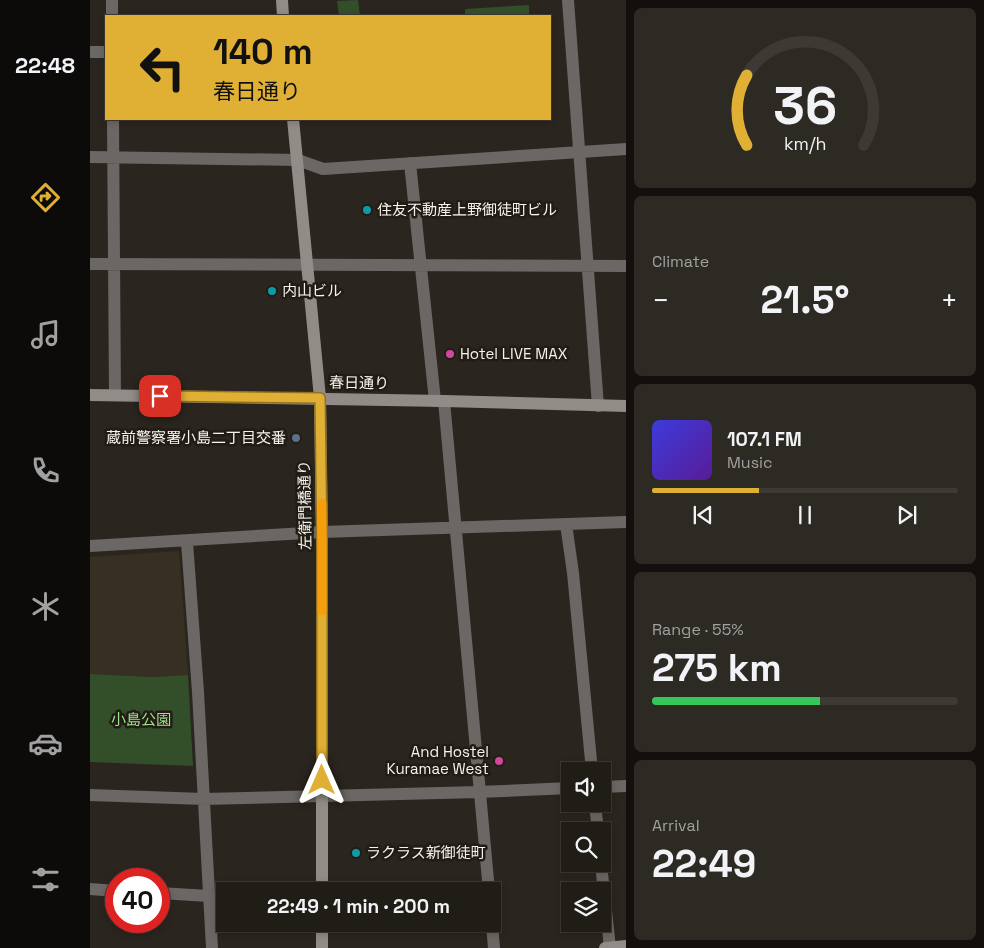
<!DOCTYPE html>
<html lang="en">
<head>
<meta charset="utf-8">
<style>
  :root { --surface:#201c16; --page:#2d2923; --text:#f1f3f6; --muted:#a2a1a1; --line:#3d3a35; --accent:#e0b034 }
  body { margin:0; font-family:"Space Grotesk","Noto Sans JP",sans-serif; background:var(--page); color:var(--text); height:100vh; display:flex; flex-direction:column; font-size:19px; white-space:nowrap }
  * { box-sizing:border-box; margin:0 }
  p { font-size:16px; color:var(--muted) }
  .icon { flex:none; width:28px; height:28px; fill:none; stroke:currentColor; stroke-width:2; stroke-linecap:round; stroke-linejoin:round }
  .map { position:relative; flex:1; overflow:hidden }
  .panel { display:flex; flex-direction:column; gap:8px; padding:8px; background:#120f0c; width:358px }
  .panel>* { flex:none }
  .banner { position:absolute; left:15px; top:15px; width:446px; height:105px; border-radius:0px; box-shadow:0 2px 8px #0003,0 0 0 1px var(--line); background:#e0b034; color:#111; overflow:hidden }
  .controls { position:absolute; left:471px; top:762px; display:grid; gap:10px }
  .controls a { display:grid; place-items:center; width:50px; height:50px; border-radius:0px; background:var(--surface); box-shadow:0 2px 8px #0003,0 0 0 1px var(--line); font-size:25px }
  .speed { position:absolute; left:15px; top:868px; display:flex; gap:10px; font-size:25px; font-weight:700; text-align:center }
  .speed>* { display:grid; place-content:center; width:65px; height:65px; border-radius:50%; background:var(--surface); box-shadow:0 2px 8px #0003,0 0 0 1px var(--line); line-height:1 }
  .speed .limit { border:8px solid #d22; background:#fff; color:#111 }
  .pin { position:absolute; display:grid; place-items:center; width:42px; height:42px; color:#fff; margin:-21px; border-radius:10px; box-shadow:0 2px 8px #0006 }
  .me { position:absolute; width:55px; margin:-28px; rotate:0deg; stroke-linejoin:round; filter:drop-shadow(0 0 4px #0008) }
  .turn { display:flex; align-items:center; gap:18px; height:105px; padding:0 25px; font-size:22px }
  .turn .icon { width:65px; height:65px; stroke-width:2.5 }
  .turn b { display:block; font-size:35px; line-height:42px }
  .big { font-size:38px; font-weight:600; line-height:1.1 }
  .panel .card { flex:1; display:flex; flex-direction:column; justify-content:center; gap:8px; min-width:0; padding:0 18px; border-radius:8px; background:var(--page) }
  .panel .dial { align-items:center; gap:0 }
  .dial svg { height:130px; overflow:visible; fill:none; stroke:var(--line); stroke-width:7; stroke-linecap:round; text-anchor:middle }
  .dial text { fill:var(--text); stroke:none }
  .song { display:flex; align-items:center; gap:15px }
  .cover { width:60px; height:60px; border-radius:8px; background:linear-gradient(135deg,hsl(240 70% 55%),hsl(270 70% 35%)) }
  .played { height:5px; border-radius:2px; background:linear-gradient(90deg,var(--accent) 35%,var(--line) 35%) }
  .keys { display:flex; justify-content:space-around; direction:ltr }
  .heat { display:flex; justify-content:space-between; align-items:center; font-size:28px; direction:ltr }
  .charge { height:8px; border-radius:4px; background:linear-gradient(90deg,#34c759 55%,var(--line) 0) }
  .trip { position:absolute; left:126px; top:882px; width:285px; height:50px; border-radius:0px; background:var(--surface); box-shadow:0 2px 8px #0003,0 0 0 1px var(--line); font-weight:600; line-height:50px; text-align:center }
  main { display:flex; flex:1; min-height:0 }
  .tabs { display:flex; flex-direction:column; width:90px; justify-content:space-around; align-items:center; background:#0d0b09; color:var(--muted) }
  .tabs .icon { width:35px; height:35px }
  .tabs .selected { color:var(--accent) }
  .tabs b { font-size:22px; color:var(--text) }
  .map>svg:first-child { display:block }
  .built { fill:#372f22 }
  .green { fill:#324f2a }
  .lines { fill:none; stroke-linecap:round; stroke-linejoin:round }
  .street { stroke:#6a6764; stroke-width:12 }
  .secondary { stroke:#918c87; stroke-width:12 }
  .route-casing { stroke:#927222; stroke-width:12 }
  .route { stroke:#e0b034; stroke-width:9 }
  .slow { stroke:#f59e0b; stroke-width:9 }
  .culture-dot { fill:#0f9aa8; stroke:#211c15; stroke-width:2 }
  .hotel-dot { fill:#d1479c; stroke:#211c15; stroke-width:2 }
  .service-dot { fill:#5c6f8a; stroke:#211c15; stroke-width:2 }
  .labels { text-anchor:middle; stroke-width:5; stroke-linejoin:round; paint-order:stroke }
  .poi-label { font-size:15px; fill:#f6f3ee; stroke:#211c15; text-anchor:start }
  .street-label { font-size:15px; fill:#f6f3ee; stroke:#211c15 }
  .park-label { font-size:15px; fill:#9ee28b; stroke:#211c15 }
</style>
</head>
<body>
<main>
<nav class="tabs">
<b>22:48</b>
<svg class="icon selected" aria-label="directions" viewBox="0 0 24 24"><path d="M12 3l9 9-9 9-9-9zM9 14v-3h6M13 9l2 2-2 2"/></svg>
<svg class="icon" aria-label="music" viewBox="0 0 24 24"><path d="M9 18V5l10-2v13"/><circle cx="6" cy="18" r="3"/><circle cx="16" cy="16" r="3"/></svg>
<svg class="icon" aria-label="phone" viewBox="0 0 24 24"><path d="M5 4h4l2 5-3 2q2 4 5 5l2-3 5 2v4C11 20 4 13 5 4z"/></svg>
<svg class="icon" aria-label="climate" viewBox="0 0 24 24"><path d="M12 3v18M4 7l16 10M4 17L20 7"/></svg>
<svg class="icon" aria-label="car" viewBox="0 0 24 24"><path d="M5 17H2v-5l4-1 3-4h7l3 4 3 1v5h-3M9 17h6M6 11h13"/><circle cx="7" cy="17" r="2"/><circle cx="17" cy="17" r="2"/></svg>
<svg class="icon" aria-label="filters" viewBox="0 0 24 24"><path d="M4 7h16M4 17h16"/><circle cx="9" cy="7" r="2"/><circle cx="15" cy="17" r="2"/></svg>
</nav>
<div class="map">
<svg width="537" height="948" viewBox="0 0 537 948">
  <rect width="100%" height="100%" fill="#2a251e"/>
  <!-- built -->
  <path class="built" d="M 89,551 L 98,675 L 63,677 L 0,674 L 0,557 Z"/>
  <!-- green -->
  <path class="green" d="M 268,0 L 270,16 L 249,16 L 247,1 Z
    M 439,5 L 439,16 L 375,16 L 375,9 Z
    M 0,674 L 63,677 L 98,675 L 103,766 L 0,762 Z"/>
  <g class="lines">
    <!-- street -->
    <path class="street" d="M 22,0 L 22,16
      M 478,0 L 508,406
      M 0,52 L 16,52
      M 23,119 L 25,395
      M 0,157 L 208,160 L 233,169 L 537,149
      M 320,163 L 345,401
      M 0,264 L 537,266
      M 354,401 L 399,891
      M 476,524 L 483,573 L 502,771
      M 97,542 L 108,692 L 122,948
      M 0,546 L 232,532 L 537,522
      M 512,787 L 537,786
      M 0,795 L 114,799 L 389,792 L 480,788
      M 505,804 L 508,831
      M 511,864 L 520,948
      M 0,889 L 26,891
      M 69,893 L 119,896
      M 402,924 L 404,948"/>
    <!-- secondary -->
    <path class="secondary" d="M 192,0 L 193,16
      M 203,119 L 230,398 L 232,532 L 232,891
      M 0,395 L 354,401 L 537,406
      M 232,948 L 232,924
      M 515,948 L 537,946"/>
  </g>
  <g class="lines">
    <defs>
      <path id="route" d="M 70,396 L 230,398 L 232,547 L 232,780"/>
    </defs>
    <!-- route casing -->
    <use href="#route" class="route-casing"/>
    <!-- route -->
    <use href="#route" class="route"/>
    <!-- slow -->
    <path class="slow" d="M 232,503 L 232,611"/>
  </g>
  <!-- markers -->
  <g class="culture-dot">
    <circle cx="277" cy="210" r="5"/>
    <circle cx="182" cy="291" r="5"/>
    <circle cx="266" cy="853" r="5"/>
  </g>
  <g class="hotel-dot">
    <circle cx="360" cy="354" r="5"/>
    <circle cx="409" cy="761" r="5"/>
  </g>
  <circle class="service-dot" cx="206" cy="438" r="5"/>
  <g class="labels">
    <!-- poi labels -->
    <g class="poi-label">
      <text x="287" y="215">住友不動産上野御徒町ビル</text>
      <text x="192" y="296">内山ビル</text>
      <text x="370" y="359">Hotel LIVE MAX</text>
      <text x="196" y="443" text-anchor="end">蔵前警察署小島二丁目交番</text>
      <text x="399" y="757" text-anchor="end">And Hostel<tspan x="399" dy="17">Kuramae West</tspan></text>
      <text x="276" y="858">ラクラス新御徒町</text>
    </g>
    <!-- street labels -->
    <g class="street-label">
      <text transform="translate(269 383) rotate(1)" y="5">春日通り</text>
      <text transform="translate(215 505) rotate(-91)" y="5">左衛門橋通り</text>
    </g>
    <!-- park labels -->
    <g class="park-label">
      <text x="51" y="725">小島公園</text>
    </g>
  </g>
</svg>
<div class="controls">
<a><svg class="icon" aria-label="sound" viewBox="0 0 24 24"><path d="M4 9h4l5-4v14l-5-4H4zM17 9q2 3 0 6"/></svg></a>
<a><svg class="icon" aria-label="search" viewBox="0 0 24 24"><circle cx="10" cy="10" r="6"/><path d="M15 15l6 6"/></svg></a>
<a><svg class="icon" aria-label="layers" viewBox="0 0 24 24"><path d="M12 4l9 5-9 5-9-5zM3 14l9 5 9-5"/></svg></a>
</div>
<div class="speed"><div class="limit">40</div></div>
<div class="pin" style="left:70px;top:396px;background:#d93025"><svg class="icon" aria-label="arrive" viewBox="0 0 24 24"><path d="M6 21V4h12l-3 4 3 4H6"/></svg></div>
<svg class="me" style="left:232px;top:780px" viewBox="-20 -20 40 40"><path d="M0-17L14 15 0 8-14 15z" fill="#e0b034" stroke="#fff" stroke-width="4"/></svg>
<div class="trip">22:49 · 1 min · 200 m</div>
<div class="banner">
<div class="turn"><svg class="icon" aria-label="left" viewBox="0 0 24 24"><path d="M17 20v-9H6M10 6l-5 5 5 5"/></svg><div><b>140 m</b>春日通り</div></div>
</div>
</div>
<section class="panel">
<div class="card dial"><svg viewBox="0 0 100 80">
<path d="M14 69A42 42 0 1 1 86 69"/>
<path d="M14 69A42 42 0 0 1 14 26" stroke="#e0b034"/>
<text x="50" y="56" font-size="32" font-weight="700">36</text>
<text x="50" y="72" font-size="11">km/h</text>
</svg></div>
<div class="card"><p>Climate</p>
<div class="heat"><a>−</a><b class="big">21.5°</b><a>+</a></div>
</div>
<div class="card">
<div class="song"><i class="cover"></i><div><b>107.1 FM</b><p>Music</p></div></div>
<div class="played"></div>
<div class="keys"><svg class="icon" aria-label="previous" viewBox="0 0 24 24"><path d="M18 5L8 12l10 7zM5 5v14"/></svg><svg class="icon" aria-label="pause" viewBox="0 0 24 24"><path d="M8 5v14M16 5v14"/></svg><svg class="icon" aria-label="next" viewBox="0 0 24 24"><path d="M6 5l10 7-10 7zM19 5v14"/></svg></div>
</div>
<div class="card"><p>Range · 55%</p><b class="big">275 km</b><div class="charge"></div></div>
<div class="card"><p>Arrival</p><b class="big">22:49</b></div>
</section>
</main>
</body>
</html>
